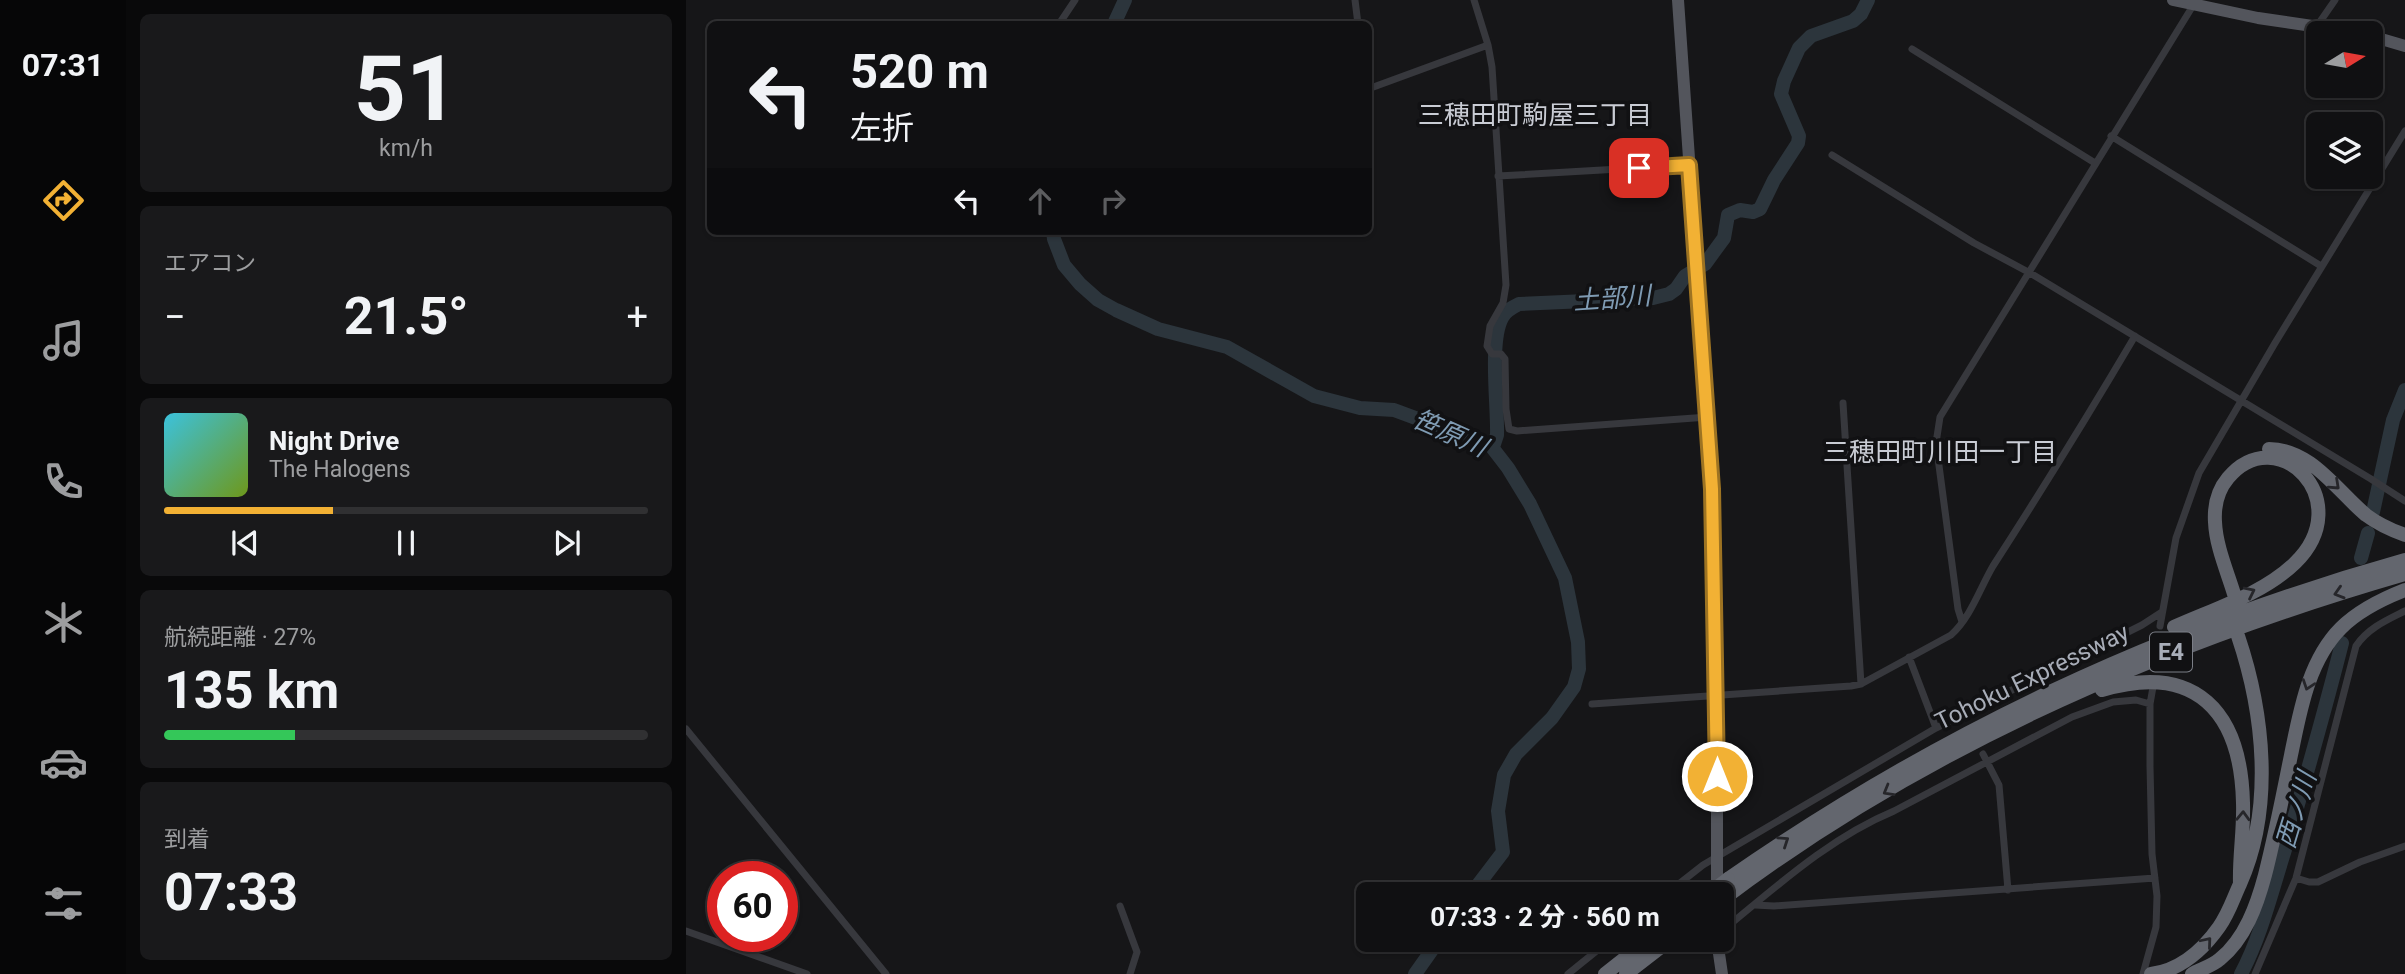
<!DOCTYPE html>
<html lang="ja">
<head>
<meta charset="utf-8">
<style>
  :root { --surface:#101012; --page:#19191b; --text:#f1f3f6; --muted:#9c9d9f; --line:#303032; --accent:#f2b134 }
  body { margin:0; font-family:Roboto,"Noto Sans JP",sans-serif; background:var(--page); color:var(--text); height:100vh; display:flex; flex-direction:column; font-size:26px; white-space:nowrap }
  * { box-sizing:border-box; margin:0 }
  p { font-size:23px; color:var(--muted) }
  .icon { flex:none; width:38px; height:38px; fill:none; stroke:currentColor; stroke-width:2; stroke-linecap:round; stroke-linejoin:round }
  .map { position:relative; flex:1; overflow:hidden }
  .drawer { display:flex; flex-direction:column; gap:14px; padding:14px; background:#09090a; width:560px }
  .drawer>* { flex:none }
  .top-card { position:absolute; left:21px; top:21px; width:665px; height:214px; border-radius:10px; box-shadow:0 2px 5px #0004,0 0 0 2px var(--line); background:#101012; color:var(--text); overflow:hidden }
  .needle { width:46px; rotate:79deg }
  .buttons { position:absolute; left:1620px; top:21px; display:grid; gap:14px }
  .buttons a { display:grid; place-items:center; width:77px; height:77px; border-radius:10px; background:var(--surface); box-shadow:0 2px 5px #0004,0 0 0 2px var(--line); font-size:35px }
  .speed { position:absolute; left:21px; top:861px; display:flex; gap:14px; font-size:35px; font-weight:700; text-align:center }
  .speed>* { display:grid; place-content:center; width:91px; height:91px; border-radius:50%; background:var(--surface); box-shadow:0 2px 5px #0004,0 0 0 2px var(--line); line-height:1 }
  .speed .limit { border:10px solid #d22; background:#fff; color:#111 }
  .pin { position:absolute; display:grid; place-items:center; width:60px; height:60px; color:#fff; margin:-30px; border-radius:14px; box-shadow:0 4px 10px #0006 }
  .me { position:absolute; width:77px; margin:-38px; rotate:0deg; stroke-linejoin:round; filter:drop-shadow(0 0 5px #0008) }
  .turn { display:flex; align-items:center; gap:24px; height:147px; padding:0 28px; font-size:32px }
  .turn .icon { width:91px; height:91px; stroke-width:2.5 }
  .turn b { display:block; font-size:49px; line-height:60px }
  .lanes { display:flex; align-items:center; height:66px; padding:0 28px; background:#0003; justify-content:center; gap:35px; direction:ltr }
  .lanes .off { opacity:.35 }
  .big { font-size:52px; font-weight:700; line-height:1.1 }
  .drawer .widget { flex:1; display:flex; flex-direction:column; justify-content:center; gap:10px; min-width:0; padding:0 24px; border-radius:10px; background:var(--page) }
  .drawer .dial { align-items:center; gap:0 }
  .dial b { font-size:91px; line-height:1 }
  .song { display:flex; align-items:center; gap:21px }
  .cover { width:84px; height:84px; border-radius:10px; background:linear-gradient(135deg,hsl(190 70% 55%),hsl(80 70% 35%)) }
  .played { height:7px; border-radius:4px; background:linear-gradient(90deg,var(--accent) 35%,var(--line) 35%) }
  .keys { display:flex; justify-content:space-around; direction:ltr }
  .heat { display:flex; justify-content:space-between; align-items:center; font-size:38px; direction:ltr }
  .charge { height:10px; border-radius:5px; background:linear-gradient(90deg,#34c759 27%,var(--line) 0) }
  .trip { position:absolute; left:670px; top:882px; width:378px; height:70px; border-radius:10px; background:var(--surface); box-shadow:0 2px 5px #0004,0 0 0 2px var(--line); font-weight:700; line-height:70px; text-align:center }
  main { display:flex; flex:1; min-height:0 }
  .tabs { display:flex; flex-direction:column; width:126px; justify-content:space-around; align-items:center; background:#060607; color:var(--muted) }
  .tabs .icon { width:49px; height:49px }
  .tabs .selected { color:var(--accent) }
  .tabs b { font-size:32px; color:var(--text) }
  .map>svg:first-child { display:block }
  .lines { fill:none; stroke-linecap:round; stroke-linejoin:round }
  .river { stroke:#2c353c; stroke-width:14 }
  .street { stroke:#37383d; stroke-width:7 }
  .primary { stroke:#53555c; stroke-width:12 }
  .highway { stroke:#63666e; stroke-width:14 }
  .highway-bridge { stroke:#63666e; stroke-width:14 }
  .oneway { stroke:#26262a }
  .route-casing { stroke:#9d7322; stroke-width:18 }
  .route { stroke:#f2b134; stroke-width:12 }
  .labels { text-anchor:middle; stroke-width:7; stroke-linejoin:round; paint-order:stroke }
  .shield { fill:#111113; stroke:#7b7e86; stroke-width:2 }
  .shield-label { font-size:23px; font-weight:bold; fill:#a8adb8 }
  .street-label { font-size:24px; fill:#a8adb8; stroke:#111113 }
  .neighbourhood-label { font-size:26px; fill:#c9ccd4; stroke:#111113 }
  .water-label { font-size:26px; font-style:italic; fill:#7f9bb3; stroke:#111113 }
</style>
</head>
<body>
<main>
<nav class="tabs">
<b>07:31</b>
<svg class="icon selected" aria-label="directions" viewBox="0 0 24 24"><path d="M12 3l9 9-9 9-9-9zM9 14v-3h6M13 9l2 2-2 2"/></svg>
<svg class="icon" aria-label="music" viewBox="0 0 24 24"><path d="M9 18V5l10-2v13"/><circle cx="6" cy="18" r="3"/><circle cx="16" cy="16" r="3"/></svg>
<svg class="icon" aria-label="phone" viewBox="0 0 24 24"><path d="M5 4h4l2 5-3 2q2 4 5 5l2-3 5 2v4C11 20 4 13 5 4z"/></svg>
<svg class="icon" aria-label="climate" viewBox="0 0 24 24"><path d="M12 3v18M4 7l16 10M4 17L20 7"/></svg>
<svg class="icon" aria-label="car" viewBox="0 0 24 24"><path d="M5 17H2v-5l4-1 3-4h7l3 4 3 1v5h-3M9 17h6M6 11h13"/><circle cx="7" cy="17" r="2"/><circle cx="17" cy="17" r="2"/></svg>
<svg class="icon" aria-label="filters" viewBox="0 0 24 24"><path d="M4 7h16M4 17h16"/><circle cx="9" cy="7" r="2"/><circle cx="15" cy="17" r="2"/></svg>
</nav>
<section class="drawer">
<div class="widget dial"><b>51</b><p>km/h</p></div>
<div class="widget"><p>エアコン</p>
<div class="heat"><a>−</a><b class="big">21.5°</b><a>+</a></div>
</div>
<div class="widget">
<div class="song"><i class="cover"></i><div><b>Night Drive</b><p>The Halogens</p></div></div>
<div class="played"></div>
<div class="keys"><svg class="icon" aria-label="previous" viewBox="0 0 24 24"><path d="M18 5L8 12l10 7zM5 5v14"/></svg><svg class="icon" aria-label="pause" viewBox="0 0 24 24"><path d="M8 5v14M16 5v14"/></svg><svg class="icon" aria-label="next" viewBox="0 0 24 24"><path d="M6 5l10 7-10 7zM19 5v14"/></svg></div>
</div>
<div class="widget"><p>航続距離 · 27%</p><b class="big">135 km</b><div class="charge"></div></div>
<div class="widget"><p>到着</p><b class="big">07:33</b></div>
</section>
<div class="map">
<svg width="1719" height="974" viewBox="0 0 1719 974">
  <rect width="100%" height="100%" fill="#161618"/>
  <g class="lines">
    <!-- river -->
    <path class="river" d="M 428,24 L 439,0
      M 367,231 L 368,239 L 378,265 L 394,284 L 412,300 L 430,310 L 472,329 L 541,347 L 628,396 L 674,408 L 708,410 L 805,446 L 822,468 L 844,504 L 879,578 L 892,642 L 893,669 L 888,687 L 866,718 L 830,754 L 818,775 L 812,811 L 817,852 L 785,894
      M 805,446 L 808,444 L 811,435 C 812,407 803,342 816,318 C 819,311 827,307 833,304 L 967,298 L 983,294 L 990,289 L 999,276 L 1019,264 L 1038,238 L 1042,215 L 1054,210 L 1067,212 L 1074,209 L 1088,180 L 1112,143 L 1113,136 L 1095,94 L 1098,81 L 1113,48 L 1125,36 L 1167,21 L 1175,14 L 1182,0
      M 1687,512 L 1707,420 L 1719,390
      M 1675,558 L 1682,533
      M 729,974 L 753,940
      M 1555,974 C 1575,936 1585,894 1598,853 C 1618,784 1638,714 1656,643"/>
    <!-- street -->
    <path class="street" d="M 669,0 L 672,24
      M 788,0 L 802,45 L 806,67 L 820,285 L 817,303 L 804,326 L 801,346 L 806,354 L 815,354 L 819,359 L 820,409 L 823,429 L 831,431 L 1022,417
      M 373,24 L 389,0
      M 1631,26 L 1649,0
      M 1226,49 L 1409,163
      M 682,89 L 802,45
      M 1425,136 L 1635,266
      M 1146,155 L 1288,243 L 1344,273 L 1685,479 L 1719,501
      M 812,176 L 1003,165
      M 1157,403 L 1175,684
      M 1276,622 L 1272,609 L 1250,443 L 1254,417 L 1508,4
      M 1474,626 L 1490,538 L 1513,473 L 1589,343 L 1719,131
      M 1223,657 L 1250,728
      M 906,704 L 1165,686 L 1175,684 L 1265,635 C 1285,617 1294,588 1307,566 C 1356,490 1403,414 1449,336
      M 0,729 L 200,974
      M 1297,754 L 1313,785 L 1322,890
      M 1610,878 L 1623,882 L 1632,882 L 1674,862 L 1719,846
      M 980,894 L 1017,865 L 1250,728 L 1456,625 L 1476,612
      M 1069,905 L 1088,906 L 1469,878
      M 434,906 L 451,952 L 444,974
      M 0,931 L 121,974
      M 1036,931 C 1090,887 1143,838 1208,811 L 1386,717 L 1427,702 L 1450,700 L 1464,704
      M 771,940 L 775,940
      M 882,974 L 924,940
      M 1457,974 L 1470,927 L 1471,896 L 1466,854 L 1464,766 L 1464,704 L 1467,687
      M 1569,974 L 1610,878 L 1670,646 C 1682,628 1701,620 1719,611"/>
    <!-- primary -->
    <path class="primary" d="M 992,0 L 1026,489 L 1031,694 L 1031,894
      M 1487,0 L 1572,18 L 1674,33
      M 1685,36 L 1719,46
      M 1031,940 L 1036,974"/>
    <!-- highway -->
    <path class="highway" d="M 1583,449 C 1625,449 1651,491 1680,515 C 1692,524 1705,530 1719,535
      M 1488,627 C 1528,609 1577,594 1609,563 C 1673,501 1591,419 1542,478 C 1532,490 1528,506 1529,522 C 1530,546 1541,571 1548,594
      M 1416,690 C 1510,662 1555,712 1557,803 C 1558,830 1553,857 1554,884
      M 1042,879 C 1252,733 1473,629 1719,560
      M 1036,900 C 1238,747 1477,644 1719,574
      M 919,974 L 962,940
      M 940,974 L 984,940
      M 1465,974 C 1495,970 1516,951 1533,927 C 1543,913 1547,899 1554,884 C 1588,808 1578,713 1552,636
      M 1506,974 C 1515,969 1526,966 1534,959 C 1559,939 1571,905 1579,875 C 1589,836 1597,795 1605,755 C 1614,712 1622,661 1655,628 C 1673,610 1696,599 1719,590"/>
    <!-- highway-bridge -->
    <path class="highway-bridge" d="M 1022,894 L 1042,879"/>
  </g>
  <!-- one-way arrows -->
  <defs><path id="oneway-chevron" d="M-2-3.5L2.5 0L-2 3.5" fill="none" stroke-width="1.6" stroke-linecap="round" stroke-linejoin="round" transform="scale(1.75)"/></defs>
  <g class="oneway">
    <use href="#oneway-chevron" transform="translate(1649 485) rotate(43)"/>
    <use href="#oneway-chevron" transform="translate(1564 592) rotate(-26)"/>
    <use href="#oneway-chevron" transform="translate(1653 593) rotate(163)"/>
    <use href="#oneway-chevron" transform="translate(1622 685) rotate(109)"/>
    <use href="#oneway-chevron" transform="translate(1202 791) rotate(150)"/>
    <use href="#oneway-chevron" transform="translate(1557 816) rotate(-88)"/>
    <use href="#oneway-chevron" transform="translate(1098 841) rotate(-34)"/>
    <use href="#oneway-chevron" transform="translate(1521 942) rotate(-50)"/>
  </g>
  <g class="lines">
    <defs>
      <path id="route" d="M 953,168 L 1003,165 L 1026,489 L 1031,776"/>
    </defs>
    <!-- route casing -->
    <use href="#route" class="route-casing"/>
    <!-- route -->
    <use href="#route" class="route"/>
  </g>
  <g class="labels">
    <!-- shield labels -->
    <rect class="shield" x="1464" y="632.5" width="42" height="39" rx="5"/>
    <g class="shield-label">
      <text x="1485" y="660">E4</text>
    </g>
    <!-- street labels -->
    <g class="street-label">
      <text transform="translate(1346 677) rotate(-26)" y="8">Tohoku Expressway</text>
    </g>
    <!-- neighbourhood labels -->
    <g class="neighbourhood-label">
      <text x="849" y="124">三穂田町駒屋三丁目</text>
      <text x="1254" y="461">三穂田町川田一丁目</text>
    </g>
    <!-- water labels -->
    <g class="water-label">
      <text transform="translate(926 298) rotate(-4)" y="9">土部川</text>
      <text transform="translate(764 433) rotate(24)" y="9">笹原川</text>
      <text transform="translate(1610 810) rotate(-73)" y="9">西ノ川</text>
    </g>
  </g>
</svg>
<div class="buttons">
<a><svg class="needle" viewBox="-14 -14 28 28"><path d="M0-13l5 13h-10z" fill="#e53935"/><path d="M0 13l5-13h-10z" fill="#9c9d9f"/></svg></a>
<a><svg class="icon" aria-label="layers" viewBox="0 0 24 24"><path d="M12 4l9 5-9 5-9-5zM3 14l9 5 9-5"/></svg></a>
</div>
<div class="speed"><div class="limit">60</div></div>
<div class="pin" style="left:953px;top:168px;background:#d93025"><svg class="icon" aria-label="arrive" viewBox="0 0 24 24"><path d="M6 21V4h12l-3 4 3 4H6"/></svg></div>
<svg class="me" style="left:1031px;top:776px" viewBox="-20 -20 40 40"><circle r="17" fill="#f2b134" stroke="#fff" stroke-width="3"/><path d="M0-11L8 9 0 5-8 9z" fill="#fff"/></svg>
<div class="trip">07:33 · 2 分 · 560 m</div>
<div class="top-card">
<div class="turn"><svg class="icon" aria-label="left" viewBox="0 0 24 24"><path d="M17 20v-9H6M10 6l-5 5 5 5"/></svg><div><b>520 m</b>左折</div></div>
<div class="lanes"><svg class="icon" aria-label="left" viewBox="0 0 24 24"><path d="M17 20v-9H6M10 6l-5 5 5 5"/></svg><svg class="icon off" aria-label="ahead" viewBox="0 0 24 24"><path d="M12 20V5M6 11l6-6 6 6"/></svg><svg class="icon off" aria-label="right" viewBox="0 0 24 24"><path d="M7 20v-9h11M14 6l5 5-5 5"/></svg></div>
</div>
</div>
</main>
</body>
</html>
